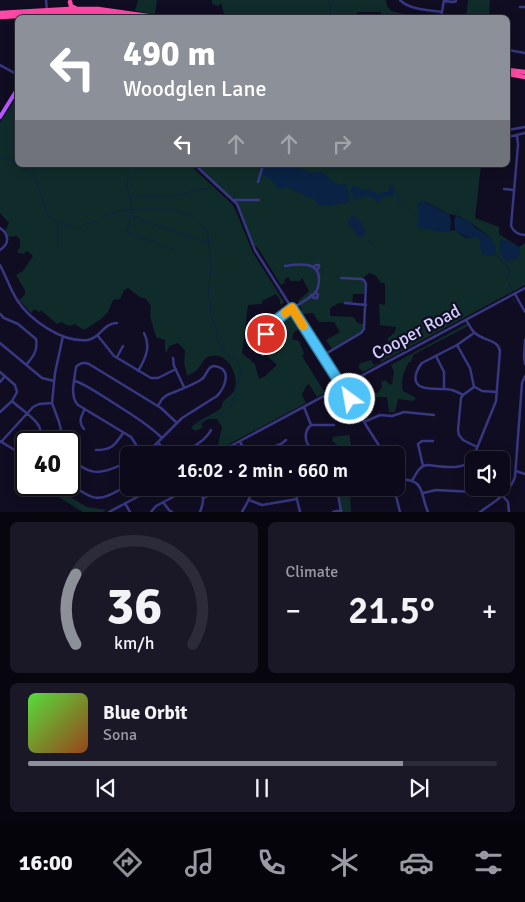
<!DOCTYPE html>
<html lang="en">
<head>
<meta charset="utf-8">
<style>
  :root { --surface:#0c0a1a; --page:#1a1827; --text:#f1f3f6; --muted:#9a9aa2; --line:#2c2b39; --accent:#8c9099 }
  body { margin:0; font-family:Signika,sans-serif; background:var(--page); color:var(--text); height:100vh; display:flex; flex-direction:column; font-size:19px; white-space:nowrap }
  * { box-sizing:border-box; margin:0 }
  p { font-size:16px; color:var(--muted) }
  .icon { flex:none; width:28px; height:28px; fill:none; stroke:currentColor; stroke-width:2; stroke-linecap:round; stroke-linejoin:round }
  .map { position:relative; height:512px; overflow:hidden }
  .panel { display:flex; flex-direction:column; gap:10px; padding:10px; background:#07060e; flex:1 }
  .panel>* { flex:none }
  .banner { position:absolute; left:15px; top:15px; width:495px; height:152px; border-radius:8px; box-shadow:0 2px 12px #0003,0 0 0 1px var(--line); background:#8c9099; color:#fff; overflow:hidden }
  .controls { position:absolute; left:465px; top:451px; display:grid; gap:10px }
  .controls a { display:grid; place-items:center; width:45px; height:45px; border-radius:8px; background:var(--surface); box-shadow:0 2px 12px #0003,0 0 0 1px var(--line); font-size:25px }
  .speed { position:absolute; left:15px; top:431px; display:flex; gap:10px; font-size:25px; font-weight:700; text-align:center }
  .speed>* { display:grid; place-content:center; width:65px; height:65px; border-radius:50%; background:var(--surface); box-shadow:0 2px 12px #0003,0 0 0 1px var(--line); line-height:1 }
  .speed .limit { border:2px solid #111; border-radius:8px; background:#fff; color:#111 }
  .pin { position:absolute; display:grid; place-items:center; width:42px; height:42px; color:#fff; margin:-21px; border:2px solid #fff; border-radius:50%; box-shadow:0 1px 5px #0007 }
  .me { position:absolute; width:55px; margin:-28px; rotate:328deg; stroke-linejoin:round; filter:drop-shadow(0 0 4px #0008) }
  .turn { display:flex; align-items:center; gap:18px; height:105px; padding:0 25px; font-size:22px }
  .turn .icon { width:65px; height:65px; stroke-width:2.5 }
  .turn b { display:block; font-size:35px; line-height:42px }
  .lanes { display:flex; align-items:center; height:48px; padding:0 25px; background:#0003; justify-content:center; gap:25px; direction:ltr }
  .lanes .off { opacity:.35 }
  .big { font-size:38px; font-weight:600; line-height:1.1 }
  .panel .widget { flex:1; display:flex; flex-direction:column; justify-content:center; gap:8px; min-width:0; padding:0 18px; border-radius:8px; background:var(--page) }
  .panel .dial { align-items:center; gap:0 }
  .dial svg { height:130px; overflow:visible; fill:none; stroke:var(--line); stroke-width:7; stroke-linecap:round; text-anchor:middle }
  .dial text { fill:var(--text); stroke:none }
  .song { display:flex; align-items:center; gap:15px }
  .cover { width:60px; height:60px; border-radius:8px; background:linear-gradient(135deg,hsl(110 70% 55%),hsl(20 70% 35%)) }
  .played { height:5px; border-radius:2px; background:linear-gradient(90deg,var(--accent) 80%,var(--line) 80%) }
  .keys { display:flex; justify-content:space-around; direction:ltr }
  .heat { display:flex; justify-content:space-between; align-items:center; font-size:28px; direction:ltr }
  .panel .tiles { flex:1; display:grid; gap:10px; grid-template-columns:1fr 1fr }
  .widget:last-child { grid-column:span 2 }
  .trip { position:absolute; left:120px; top:446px; width:285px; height:50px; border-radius:8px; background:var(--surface); box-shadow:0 2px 12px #0003,0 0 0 1px var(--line); font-weight:600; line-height:50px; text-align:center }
  .dock { display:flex; height:80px; justify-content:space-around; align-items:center; background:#05040a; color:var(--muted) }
  .dock .icon { width:35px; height:35px }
  .dock .on { color:var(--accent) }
  .dock b { font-size:22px; color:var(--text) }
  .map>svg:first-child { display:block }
  .green { fill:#102c2a; fill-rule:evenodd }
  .water { fill:#0a2244 }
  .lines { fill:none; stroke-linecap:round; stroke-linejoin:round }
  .stream { stroke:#0a2244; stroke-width:1 }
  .minor { stroke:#373782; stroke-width:2.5 }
  .major { stroke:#b955ff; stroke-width:4 }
  .highway { stroke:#ff49a7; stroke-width:4.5 }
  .route-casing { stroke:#337fa1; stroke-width:12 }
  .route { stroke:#4fc3f7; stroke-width:9 }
  .slow { stroke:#f59e0b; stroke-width:9 }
  .labels { text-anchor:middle; stroke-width:4.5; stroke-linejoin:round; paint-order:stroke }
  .street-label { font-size:18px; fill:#d2ceff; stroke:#100d22 }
</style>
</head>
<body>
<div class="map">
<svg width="525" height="512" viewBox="0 0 525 512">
  <rect width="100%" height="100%" fill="#100d22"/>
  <!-- green -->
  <path class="green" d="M 138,0 L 157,0 L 155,14 L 135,11 Z
    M 212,0 L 386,0 L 387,6 L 391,11 L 405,14 L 404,18 L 381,17 L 381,12 L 357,12 L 356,18 L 225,17 L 221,3 L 218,6 L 212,4 Z
    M 468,0 L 490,0 L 489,17 L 466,17 Z
    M 16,98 L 18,99 L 18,165 L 190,165 L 232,204 L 236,211 L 252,251 L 284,302 L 280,305 L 280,300 L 276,294 L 262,301 L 262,304 L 248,305 L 242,353 L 255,364 L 259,379 L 264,377 L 277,365 L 263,352 L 263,345 L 270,326 L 284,313 L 294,319 L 301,328 L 294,332 L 292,339 L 299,341 L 304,354 L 302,356 L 325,393 L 317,397 L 309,384 L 306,386 L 302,395 L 306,403 L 209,455 L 203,455 L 218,445 L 222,427 L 217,419 L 207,419 L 201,424 L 203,427 L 196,431 L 191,428 C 200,418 211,416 220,409 C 223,406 221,406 223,402 C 225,399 229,397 232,394 C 243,379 228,351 210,356 C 203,358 202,365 197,370 C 195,372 190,374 187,376 L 184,362 L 185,350 L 178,343 L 169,346 L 167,352 L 165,351 L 165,340 L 156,337 L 150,316 L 151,306 L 146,299 L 140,297 L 128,288 L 124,290 L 120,299 L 113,300 L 108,312 L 101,319 L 84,330 L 75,324 L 69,326 L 61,322 L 57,324 L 41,310 L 39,313 L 39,312 L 34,309 L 31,313 L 19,300 L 25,295 L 25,290 L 16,275 L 23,271 L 33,256 L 27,251 L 23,254 L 17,252 L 20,247 L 20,240 L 17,236 L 7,237 L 5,231 L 9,223 L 0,213 L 0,123 Z
    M 195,165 L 481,165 L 475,218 L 499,227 L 499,225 L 499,234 L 519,247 L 525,243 L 525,285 L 363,372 L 359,368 L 359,364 L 371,360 L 374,365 L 381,362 L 380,356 L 394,346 L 387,339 L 395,332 L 396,327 L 380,325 L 379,304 L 385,305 L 385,283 L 381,283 L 375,275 L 369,273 L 362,279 L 366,283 L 366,294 L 353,294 L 352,304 L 339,303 L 330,308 L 330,316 L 354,317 L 357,323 L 364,324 L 361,333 L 333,350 L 326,340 L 340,332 L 334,322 L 319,322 L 313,313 L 300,314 L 298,311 L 302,310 L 298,301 L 309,291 L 302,278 L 300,281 L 291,281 L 288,277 L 284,280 L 285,282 L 281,285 L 258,248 L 253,244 L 237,204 ZM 420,202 L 426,202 L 449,214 L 459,216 L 470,222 L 491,238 L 495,254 L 482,253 L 480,240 L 474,235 L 472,239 L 464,237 L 454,230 L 450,231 L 418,213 Z
    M 468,323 L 470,325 L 413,355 L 411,362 L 409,362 C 404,371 400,381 403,391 L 416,398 L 413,401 L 398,399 L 395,412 L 389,412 L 387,397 L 376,397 L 363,417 L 347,389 L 363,380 C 367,390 367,392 378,393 L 382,387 L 381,382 L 385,380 L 390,385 L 392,384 L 394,372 L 391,365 Z
    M 349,435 L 352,449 L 350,455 L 344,455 L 340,447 L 332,441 L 333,437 Z
    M 39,485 L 50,485 L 87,507 L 107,510 L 103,512 L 83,512 Z
    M 338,488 L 350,488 L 351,512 L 341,512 Z"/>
  <!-- water -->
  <path class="water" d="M 264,165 L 293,165 L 311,173 L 321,172 L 337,184 L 339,185 L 344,183 L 347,185 L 346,187 L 349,191 L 350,202 L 330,206 L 319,205 L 316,203 L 315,199 C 307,198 296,191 287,187 L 279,190 L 271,180 L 261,174 Z
    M 352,185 L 361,189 L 370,190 L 376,193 L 388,192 L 390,185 L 393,185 L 394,187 L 393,197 L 386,196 L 382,199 L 379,203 L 371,197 L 364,196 L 355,200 L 351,192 Z
    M 422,201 L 449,214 L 451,220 L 450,232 L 442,232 L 418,228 L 418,204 Z
    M 353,215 L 361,222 L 366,232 L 365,234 L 360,238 L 355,234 L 354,230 L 347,222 Z
    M 457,216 L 468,220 L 476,228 L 491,238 L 496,250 L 494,256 C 481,258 480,250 480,240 L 476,238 L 474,235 L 473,235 L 473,239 L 471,239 L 455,231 L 454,219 L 455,217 Z
    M 502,240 L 508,241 L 519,247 L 520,254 L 518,259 L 507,261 C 500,256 498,250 500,241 Z"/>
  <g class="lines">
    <!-- stream -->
    <path class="stream" d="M 328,0 L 331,6 L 330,18
      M 0,158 L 2,157 L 7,160 L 12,160 L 18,164
      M 18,165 L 35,177 L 48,216 L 68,226 L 75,228 L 80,228 L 84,224 L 99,221 L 104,216 L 110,213 L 135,209 L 169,209 L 193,216 L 207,231 L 208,234 L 211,267 L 208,296 L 211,305 C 208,316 216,323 217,334 C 217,338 216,339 218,342 C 219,344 223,349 224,351 C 230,357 238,359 240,368 C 241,373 237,385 236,391 C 235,397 233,404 229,409 C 225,413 204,420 197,424
      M 128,174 L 127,189 C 135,199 130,220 127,232 L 174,250
      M 393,193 L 398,195 L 399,201 L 405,204 L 414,213 L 419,214
      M 131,196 L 172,196 L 212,187
      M 131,216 L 208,243
      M 58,222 L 58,246
      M 368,240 L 374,244
      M 495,253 L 501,261 L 508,267 L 509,271 L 507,279 L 513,292
      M 513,299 L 515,303"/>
    <!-- minor -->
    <path class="minor" d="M 46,0 L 47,11
      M 400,0 C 410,10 428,10 442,12
      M 444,1 L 453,2 L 456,1
      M 520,7 L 525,7
      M 441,18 L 444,0
      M 508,50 L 525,53
      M 0,65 L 18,75
      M 508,130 L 525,127
      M 517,135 L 518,145 L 511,226 C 514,232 518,235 525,235
      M 508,137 L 525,133
      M 195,165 L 237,204 L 255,250 L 385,455
      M 258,182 L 263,165
      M 504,189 L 514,190
      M 235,200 L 259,200
      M 0,228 C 9,234 10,244 0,250
      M 0,265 C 6,276 10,289 17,300 C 30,320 62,343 88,340 C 101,338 103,323 117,323
      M 313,267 L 316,265 L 319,265 L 319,267 L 317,270
      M 515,294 L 525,312
      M 311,295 L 314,298 L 317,298 L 318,295 L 316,292
      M 345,303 L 366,305
      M 0,314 L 4,318 L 18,324 L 36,339 C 38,351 33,357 26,365
      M 63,336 L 55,373 L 52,403 L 59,422 L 64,442
      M 98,336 L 114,356 L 151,378 L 158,378 L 176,369
      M 525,340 L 524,357 L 525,364
      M 0,343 L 42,378 L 54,381
      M 457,345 L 470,368 L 474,387
      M 263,355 C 256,320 294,311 314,294 C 318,290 319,285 319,279 C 319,261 299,264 285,266
      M 322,356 L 361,333 L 364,329 L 366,284 L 364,280 L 361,279 L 341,278
      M 436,356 L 444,372 L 444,389
      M 117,357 L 123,346
      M 173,358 L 174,366 L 184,387
      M 138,371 C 146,358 151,346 144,333
      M 0,372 L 15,385 L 17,392 L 12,401 L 0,412
      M 75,381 C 87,385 97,393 109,400 C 127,412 146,422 162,438
      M 0,382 L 5,376
      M 474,387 L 463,395 L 461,398 L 458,430 L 459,435 L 463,440 L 477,447
      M 475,387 L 482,391 L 497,392
      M 463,395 C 459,393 456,391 452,390 C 440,387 411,394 416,374 C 418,369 418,367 422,363 L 457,345 L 474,333
      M 12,401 C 20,409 33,416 39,426 C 41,431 42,437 43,442
      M 304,407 L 311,425
      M 364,422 L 380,415 L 392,416 L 404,412 L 434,415
      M 334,425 L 311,425 C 304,431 304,442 311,448 L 329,451 L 334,455
      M 84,429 C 78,422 81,416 85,409
      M 0,441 L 26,457
      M 1,442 L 33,407 L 39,404 L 52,403
      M 240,442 L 248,455
      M 158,443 L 171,455
      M 96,450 C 112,450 115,445 123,433
      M 142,454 L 133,440 L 131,437 L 78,405 C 69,396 75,378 76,367 C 80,362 84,362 89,364 L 161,408 L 177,423
      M 474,454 L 483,460
      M 69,455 C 89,479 104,474 129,461
      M 140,455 L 154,446 L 182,418 L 217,396 C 223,390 231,374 221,368 C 219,367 216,366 213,366 C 207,368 207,374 203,378 C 199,383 174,392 167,395 L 162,399 L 158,406
      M 178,455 C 189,449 205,442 211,430
      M 214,455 L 525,288
      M 250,455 L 281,444 L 286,440
      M 423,466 L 418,444 L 422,441 L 433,441
      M 516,471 L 525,474
      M 396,479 C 427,479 419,492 428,512
      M 412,481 C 416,474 419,466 427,465 C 442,466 464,472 473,458 L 496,401 L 500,351 C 498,339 483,341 475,333 C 471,330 469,324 466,320
      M 69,483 C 99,504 98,501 129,485
      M 193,488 C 206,492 204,502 200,512
      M 291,488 L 296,495 L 300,512
      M 337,488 L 341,512
      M 394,488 L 400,512
      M 320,491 L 324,489 L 333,488
      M 423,493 L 436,490 L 473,492
      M 502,495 L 508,502 L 509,512
      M 203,498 L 216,492 L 221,488
      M 249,500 L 262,505 L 297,499
      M 163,502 L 169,510 L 172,512
      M 125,503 L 130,512
      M 109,512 L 154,488
      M 151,512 L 156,506 L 190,488
      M 242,512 L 247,503 L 254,488
      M 333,512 L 341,510
      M 480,512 C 494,502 510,493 515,477 L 522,383 L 525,376"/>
    <!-- major -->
    <path class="major" d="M 0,117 L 18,88"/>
    <!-- highway -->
    <path class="highway" d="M 70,2 L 71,6 L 75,8
      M 0,13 L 69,9 L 98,9 L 162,18
      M 0,17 L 93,12 L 140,18
      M 508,70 L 525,72
      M 508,74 L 525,77"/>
  </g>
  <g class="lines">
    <defs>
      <path id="route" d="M 266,334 L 271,324 L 292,308 L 350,399"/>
    </defs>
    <!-- route casing -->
    <use href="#route" class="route-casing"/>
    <!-- route -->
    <use href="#route" class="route"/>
    <!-- slow -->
    <path class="slow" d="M 285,313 L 292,308 L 303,326"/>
  </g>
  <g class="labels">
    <!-- street labels -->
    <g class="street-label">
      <text transform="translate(416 332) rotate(-28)" y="6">Cooper Road</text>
    </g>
  </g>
</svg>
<div class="controls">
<a><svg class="icon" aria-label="sound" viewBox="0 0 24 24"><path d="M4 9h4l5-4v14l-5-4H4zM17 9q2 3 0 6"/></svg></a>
</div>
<div class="speed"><div class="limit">40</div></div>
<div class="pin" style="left:266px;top:334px;background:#d93025"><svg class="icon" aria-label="arrive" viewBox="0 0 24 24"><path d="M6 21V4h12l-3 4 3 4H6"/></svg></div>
<svg class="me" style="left:350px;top:399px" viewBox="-20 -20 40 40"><circle r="17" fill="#4fc3f7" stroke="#fff" stroke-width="3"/><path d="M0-11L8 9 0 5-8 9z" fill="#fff"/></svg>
<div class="trip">16:02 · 2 min · 660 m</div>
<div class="banner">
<div class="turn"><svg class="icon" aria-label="left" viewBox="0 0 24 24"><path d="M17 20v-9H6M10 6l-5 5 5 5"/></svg><div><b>490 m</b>Woodglen Lane</div></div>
<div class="lanes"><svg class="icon" aria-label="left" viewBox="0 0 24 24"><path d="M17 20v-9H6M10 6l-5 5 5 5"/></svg><svg class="icon off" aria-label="ahead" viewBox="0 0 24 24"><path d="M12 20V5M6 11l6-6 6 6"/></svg><svg class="icon off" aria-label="ahead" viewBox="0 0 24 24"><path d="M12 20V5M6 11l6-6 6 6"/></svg><svg class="icon off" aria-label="right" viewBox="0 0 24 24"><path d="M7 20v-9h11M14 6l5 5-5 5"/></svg></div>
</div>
</div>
<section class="panel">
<div class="tiles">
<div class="widget dial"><svg viewBox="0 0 100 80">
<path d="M14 69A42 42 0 1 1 86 69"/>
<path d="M14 69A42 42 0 0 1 14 26" stroke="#8c9099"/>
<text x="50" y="56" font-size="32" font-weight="700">36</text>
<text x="50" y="72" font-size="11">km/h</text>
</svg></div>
<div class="widget"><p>Climate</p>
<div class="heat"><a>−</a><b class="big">21.5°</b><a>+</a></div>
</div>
<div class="widget">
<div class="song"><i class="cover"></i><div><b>Blue Orbit</b><p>Sona</p></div></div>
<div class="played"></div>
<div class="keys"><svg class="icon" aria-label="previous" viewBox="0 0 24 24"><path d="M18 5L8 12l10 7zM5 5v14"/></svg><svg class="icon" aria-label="pause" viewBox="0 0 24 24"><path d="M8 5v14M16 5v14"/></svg><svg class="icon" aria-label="next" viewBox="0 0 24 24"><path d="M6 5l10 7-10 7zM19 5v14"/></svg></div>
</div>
</div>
</section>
<nav class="dock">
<b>16:00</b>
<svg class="icon on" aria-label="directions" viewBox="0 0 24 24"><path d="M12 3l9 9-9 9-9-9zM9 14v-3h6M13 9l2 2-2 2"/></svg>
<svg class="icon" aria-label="music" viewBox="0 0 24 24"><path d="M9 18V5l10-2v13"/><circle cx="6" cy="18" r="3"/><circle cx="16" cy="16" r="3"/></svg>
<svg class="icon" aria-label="phone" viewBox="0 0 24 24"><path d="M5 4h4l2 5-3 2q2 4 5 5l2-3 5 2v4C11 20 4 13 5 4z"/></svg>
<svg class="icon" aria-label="climate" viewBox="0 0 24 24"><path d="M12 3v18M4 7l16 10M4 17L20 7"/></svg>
<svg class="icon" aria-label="car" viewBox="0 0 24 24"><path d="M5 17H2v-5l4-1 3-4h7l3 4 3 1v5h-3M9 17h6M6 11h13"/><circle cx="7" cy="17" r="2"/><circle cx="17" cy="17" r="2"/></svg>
<svg class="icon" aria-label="filters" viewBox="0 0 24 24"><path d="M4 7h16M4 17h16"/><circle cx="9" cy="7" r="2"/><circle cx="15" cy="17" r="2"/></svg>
</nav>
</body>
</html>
